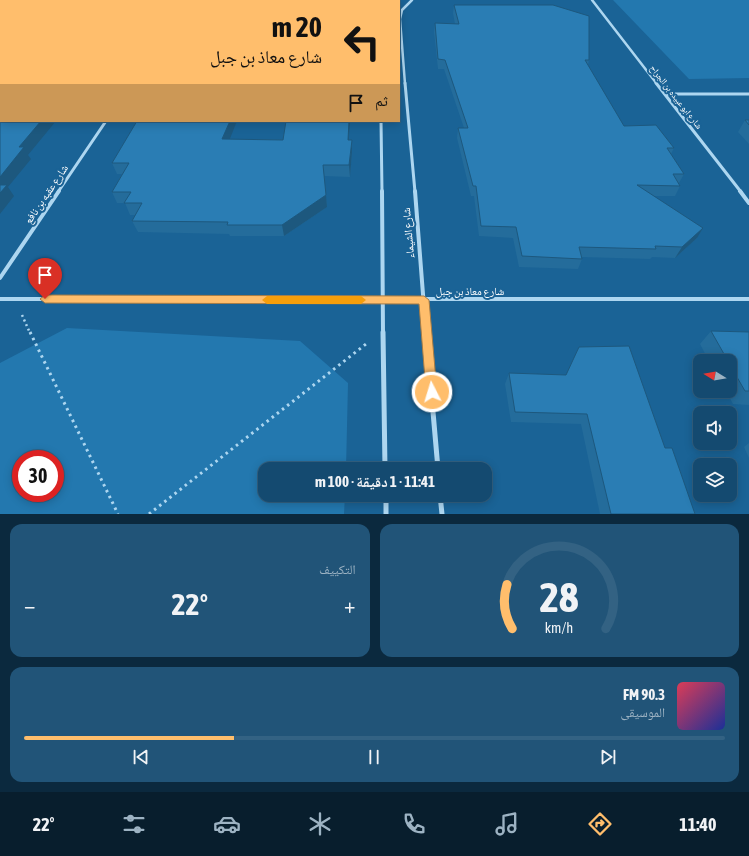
<!DOCTYPE html>
<html lang="ar">
<head>
<meta charset="utf-8">
<style>
  :root { --surface:#144a70; --page:#215478; --text:#f1f3f6; --muted:#9db3c3; --line:#336283; --accent:#ffbe6c }
  body { margin:0; font-family:"Asap Condensed","Noto Naskh Arabic",sans-serif; background:var(--page); color:var(--text); direction:rtl; height:100vh; display:flex; flex-direction:column; font-size:15px; white-space:nowrap }
  * { box-sizing:border-box; margin:0 }
  p { font-size:13px; color:var(--muted) }
  .icon { flex:none; width:22px; height:22px; fill:none; stroke:currentColor; stroke-width:2; stroke-linecap:round; stroke-linejoin:round }
  .map { position:relative; height:514px; overflow:hidden; direction:ltr }
  .sheet { display:flex; flex-direction:column; gap:10px; padding:10px; background:#0b293e; flex:1 }
  .sheet>* { flex:none }
  .top-card { position:absolute; left:0px; top:0px; width:400px; height:122px; box-shadow:0 2px 10px #0003,0 0 0 1px var(--line); direction:rtl; background:#ffbe6c; color:#111; overflow:hidden }
  .needle { width:26px; rotate:281deg }
  .tools { position:absolute; left:693px; top:354px; display:grid; gap:8px }
  .tools a { display:grid; place-items:center; width:44px; height:44px; border-radius:8px; background:var(--surface); box-shadow:0 2px 10px #0003,0 0 0 1px var(--line); font-size:20px }
  .speed { position:absolute; left:12px; top:450px; display:flex; gap:8px; font-size:20px; font-weight:700; text-align:center }
  .speed>* { display:grid; place-content:center; width:52px; height:52px; border-radius:50%; background:var(--surface); box-shadow:0 2px 10px #0003,0 0 0 1px var(--line); line-height:1 }
  .speed .limit { border:6px solid #d22; background:#fff; color:#111 }
  .pin { position:absolute; display:grid; place-items:center; width:34px; height:34px; color:#fff; margin:-41px -17px; border-radius:50% 50% 50% 0; rotate:-45deg; box-shadow:0 0 4px #0007 }
  .pin .icon { rotate:45deg }
  .me { position:absolute; width:44px; margin:-22px; rotate:355deg; stroke-linejoin:round; filter:drop-shadow(0 0 3px #0008) }
  .turn { display:flex; align-items:center; gap:14px; height:84px; padding:0 12px; font-size:18px }
  .turn .icon { width:52px; height:52px; stroke-width:2.5 }
  .turn b { display:block; font-size:28px; line-height:34px }
  .then { display:flex; align-items:center; height:38px; padding:0 12px; background:#0003; gap:8px; font-size:15px }
  .big { font-size:30px; font-weight:700; line-height:1.1 }
  .sheet .widget { flex:1; display:flex; flex-direction:column; justify-content:center; gap:6px; min-width:0; padding:0 14px; border-radius:12px; background:var(--page) }
  .sheet .dial { align-items:center; gap:0 }
  .dial svg { height:104px; overflow:visible; fill:none; stroke:var(--line); stroke-width:7; stroke-linecap:round; text-anchor:middle }
  .dial text { fill:var(--text); stroke:none }
  .song { display:flex; align-items:center; gap:12px }
  .cover { width:48px; height:48px; border-radius:6px; background:linear-gradient(135deg,hsl(350 70% 55%),hsl(230 70% 35%)) }
  .played { height:4px; border-radius:2px; background:linear-gradient(90deg,var(--accent) 30%,var(--line) 30%) }
  .keys { display:flex; justify-content:space-around; direction:ltr }
  .heat { display:flex; justify-content:space-between; align-items:center; font-size:22px; direction:ltr }
  .sheet .tiles { flex:1; display:grid; gap:10px; grid-template-columns:1fr 1fr }
  .widget:last-child { grid-column:span 2 }
  .trip { position:absolute; left:258px; top:462px; width:234px; height:40px; border-radius:12px; background:var(--surface); box-shadow:0 2px 10px #0003,0 0 0 1px var(--line); font-weight:700; line-height:40px; text-align:center; direction:rtl }
  .menu { display:flex; height:64px; justify-content:space-around; align-items:center; background:#081e2d; color:var(--muted) }
  .menu .icon { width:28px; height:28px }
  .menu .current { color:var(--accent) }
  .menu b { font-size:18px; color:var(--text) }
  .map>svg:first-child { display:block }
  .green { fill:#2378af; fill-rule:evenodd }
  .lines { fill:none; stroke-linecap:round; stroke-linejoin:round }
  .path-far1 { stroke:#add6f0; stroke-width:2.5; stroke-dasharray:2 3; stroke-linecap:butt }
  .path { stroke:#add6f0; stroke-width:3; stroke-dasharray:2.5 4; stroke-linecap:butt }
  .minor-far3 { stroke:#add6f0; stroke-width:2.5 }
  .minor-far2 { stroke:#add6f0; stroke-width:3 }
  .minor-far1 { stroke:#add6f0; stroke-width:4 }
  .minor { stroke:#add6f0; stroke-width:5 }
  .wall { fill:#246c9b }
  .shaded-wall { fill:#1d587e }
  .building { fill:#2a7db4; stroke:#1d587e }
  .route { fill:#ffbe6c; stroke:#a67c46 }
  .slow { fill:#f59e0b }
  .labels { text-anchor:middle; stroke-width:4; stroke-linejoin:round; paint-order:stroke }
  .far-street-label { font-size:9px; fill:#fff; stroke:#1a6396 }
  .street-label { font-size:11px; fill:#fff; stroke:#1a6396 }
</style>
</head>
<body>
<div class="map">
<svg width="749" height="514" viewBox="0 0 749 514">
  <rect width="100%" height="100%" fill="#1a6396"/>
  <!-- green -->
  <path class="green" d="M 613,0 L 749,0 L 749,78 L 689,79 Z
    M 67,328 L 300,341 L 348,383 L 346,469 L 265,469 L 265,495 L 345,495 L 344,514 L 0,514 L 0,363 ZM 21,459 L 55,459 L 55,493 L 21,493 Z"/>
  <g class="lines">
    <!-- path-far1 -->
    <path class="path-far1" d="M 22,315 L 30,333"/>
    <!-- path -->
    <path class="path" d="M 30,332 L 118,514
      M 149,514 L 366,344"/>
    <!-- minor-far3 -->
    <path class="minor-far3" d="M 592,0 L 657,84
      M 405,84 L 400,19 L 402,10 L 412,0"/>
    <!-- minor-far2 -->
    <path class="minor-far2" d="M 405,83 L 415,192
      M 656,83 L 741,192
      M 665,94 L 749,94
      M 381,121 L 382,192
      M 58,192 L 106,121"/>
    <!-- minor-far1 -->
    <path class="minor-far1" d="M 382,191 L 383,333
      M 415,191 L 426,333
      M 740,191 L 749,203
      M 0,278 L 59,191
      M 0,299 L 749,299"/>
    <!-- minor -->
    <path class="minor" d="M 383,332 L 385,469
      M 426,332 L 438,469
      M 386,495 L 386,514
      M 440,495 L 442,514"/>
  </g>
  <!-- wall -->
  <path class="wall" d="M 454,5 L 589,60 L 588,65 L 624,126 L 674,148 L 671,154 L 684,174 L 679,183 L 680,186 L 675,196 L 653,196 L 697,238 L 675,258 L 652,257 L 650,259 L 582,257 L 582,259 L 578,269 L 519,267 L 513,238 L 479,236 L 474,196 L 471,196 L 457,138 L 458,128 L 464,128 L 444,69 L 438,69 L 434,32 L 435,23 L 455,24 L 453,13 Z
    M 745,120 L 749,120 L 749,144 L 738,132 Z
    M 137,121 L 237,121 L 229,139 L 352,140 L 352,152 L 350,177 L 324,176 L 327,207 L 284,236 L 230,236 L 229,234 L 138,232 L 132,221 L 136,215 L 130,215 L 125,203 L 117,203 L 112,192 L 122,174 L 117,174 L 112,163 Z
    M 711,331 L 749,332 L 749,405 L 733,404 L 726,391 L 730,391 L 730,361 L 709,361 L 700,344 Z
    M 579,347 L 665,448 L 695,514 L 600,514 L 581,424 L 511,422 L 505,384 L 509,373 L 566,375 Z
    M 749,443 L 749,458 L 744,447 Z"/>
  <!-- shaded-wall -->
  <path class="shaded-wall" d="M 41,121 L 56,121 L 28,155 L 31,159 L 8,187 L 14,196 L 0,214 L 0,177 L 19,147 Z
    M 230,121 L 237,121 L 225,151 L 222,139 Z
    M 349,121 L 350,121 L 348,152 L 348,140 Z
    M 352,140 L 352,152 L 350,177 L 349,165 Z
    M 326,195 L 327,207 L 284,236 L 282,225 Z
    M 703,228 L 697,238 L 675,258 L 682,247 Z"/>
  <!-- building -->
  <path class="building" d="M 208,0 L 281,0 L 280,1 L 207,1 Z
    M 303,0 L 361,0 L 361,1 L 303,1 Z
    M 454,5 L 553,5 L 589,16 L 589,60 L 585,60 L 624,126 L 656,125 L 674,148 L 667,148 L 684,174 L 673,174 L 680,186 L 637,185 L 703,228 L 682,247 L 655,246 L 656,249 L 579,247 L 582,259 L 522,256 L 516,227 L 481,226 L 476,186 L 473,186 L 458,128 L 468,128 L 445,60 L 438,59 L 435,23 L 459,24 Z
    M 0,61 L 1,61 L 1,121 L 41,121 L 19,147 L 24,147 L 0,177 Z
    M 745,120 L 749,120 L 749,125 Z
    M 137,121 L 230,121 L 222,139 L 283,140 L 286,121 L 349,121 L 348,140 L 352,140 L 349,165 L 323,165 L 326,195 L 282,225 L 227,225 L 228,222 L 132,221 L 142,203 L 124,203 L 131,192 L 112,192 L 129,163 L 112,163 Z
    M 0,185 L 7,185 L 0,193 Z
    M 711,331 L 749,332 L 749,391 L 745,391 L 730,365 L 730,361 L 728,361 Z
    M 629,346 L 665,448 L 672,448 L 695,514 L 611,514 L 587,414 L 515,412 L 509,373 L 566,375 L 579,347 Z"/>
  <!-- route -->
  <path class="route" d="M 45,295 L 424,296 L 429,300 L 437,392 L 436,396 L 432,397 L 428,396 L 426,392 L 419,304 L 45,303 L 40,299 Z"/>
  <!-- slow -->
  <path class="slow" d="M 267,296 L 361,296 L 366,300 L 361,304 L 267,304 L 262,300 Z"/>
  <g class="labels">
    <!-- far-street labels -->
    <g class="far-street-label">
      <text transform="translate(676 97) rotate(52)" y="3">شارع ابو عبيده بن الجراح</text>
    </g>
    <!-- street labels -->
    <g class="street-label">
      <text transform="translate(46 194) rotate(-56)" y="4">شارع عقبه بن نافع</text>
      <text transform="translate(408 233) rotate(-95)" y="4">شارع الشيماء</text>
      <text x="470" y="295">شارع معاذ بن جبل</text>
    </g>
  </g>
</svg>
<div class="tools">
<a><svg class="needle" viewBox="-14 -14 28 28"><path d="M0-13l5 13h-10z" fill="#e53935"/><path d="M0 13l5-13h-10z" fill="#9db3c3"/></svg></a>
<a><svg class="icon" aria-label="sound" viewBox="0 0 24 24"><path d="M4 9h4l5-4v14l-5-4H4zM17 9q2 3 0 6"/></svg></a>
<a><svg class="icon" aria-label="layers" viewBox="0 0 24 24"><path d="M12 4l9 5-9 5-9-5zM3 14l9 5 9-5"/></svg></a>
</div>
<div class="speed"><div class="limit">30</div></div>
<div class="pin" style="left:45px;top:299px;background:#d93025"><svg class="icon" aria-label="arrive" viewBox="0 0 24 24"><path d="M6 21V4h12l-3 4 3 4H6"/></svg></div>
<svg class="me" style="left:432px;top:392px" viewBox="-20 -20 40 40"><circle r="17" fill="#ffbe6c" stroke="#fff" stroke-width="3"/><path d="M0-11L8 9 0 5-8 9z" fill="#fff"/></svg>
<div class="trip">11:41 · 1 دقيقة · 100 m</div>
<div class="top-card">
<div class="turn"><svg class="icon" aria-label="left" viewBox="0 0 24 24"><path d="M17 20v-9H6M10 6l-5 5 5 5"/></svg><div><b>20 m</b>شارع معاذ بن جبل</div></div>
<div class="then">ثم<svg class="icon" aria-label="arrive" viewBox="0 0 24 24"><path d="M6 21V4h12l-3 4 3 4H6"/></svg></div>
</div>
</div>
<section class="sheet">
<div class="tiles">
<div class="widget dial"><svg viewBox="0 0 100 80">
<path d="M14 69A42 42 0 1 1 86 69"/>
<path d="M14 69A42 42 0 0 1 10 35" stroke="#ffbe6c"/>
<text x="50" y="56" font-size="32" font-weight="700">28</text>
<text x="50" y="72" font-size="11">km/h</text>
</svg></div>
<div class="widget"><p>التكييف</p>
<div class="heat"><a>−</a><b class="big">22°</b><a>+</a></div>
</div>
<div class="widget">
<div class="song"><i class="cover"></i><div><b>90.3 FM</b><p>الموسيقى</p></div></div>
<div class="played"></div>
<div class="keys"><svg class="icon" aria-label="previous" viewBox="0 0 24 24"><path d="M18 5L8 12l10 7zM5 5v14"/></svg><svg class="icon" aria-label="pause" viewBox="0 0 24 24"><path d="M8 5v14M16 5v14"/></svg><svg class="icon" aria-label="next" viewBox="0 0 24 24"><path d="M6 5l10 7-10 7zM19 5v14"/></svg></div>
</div>
</div>
</section>
<nav class="menu">
<b>11:40</b>
<svg class="icon current" aria-label="directions" viewBox="0 0 24 24"><path d="M12 3l9 9-9 9-9-9zM9 14v-3h6M13 9l2 2-2 2"/></svg>
<svg class="icon" aria-label="music" viewBox="0 0 24 24"><path d="M9 18V5l10-2v13"/><circle cx="6" cy="18" r="3"/><circle cx="16" cy="16" r="3"/></svg>
<svg class="icon" aria-label="phone" viewBox="0 0 24 24"><path d="M5 4h4l2 5-3 2q2 4 5 5l2-3 5 2v4C11 20 4 13 5 4z"/></svg>
<svg class="icon" aria-label="climate" viewBox="0 0 24 24"><path d="M12 3v18M4 7l16 10M4 17L20 7"/></svg>
<svg class="icon" aria-label="car" viewBox="0 0 24 24"><path d="M5 17H2v-5l4-1 3-4h7l3 4 3 1v5h-3M9 17h6M6 11h13"/><circle cx="7" cy="17" r="2"/><circle cx="17" cy="17" r="2"/></svg>
<svg class="icon" aria-label="filters" viewBox="0 0 24 24"><path d="M4 7h16M4 17h16"/><circle cx="9" cy="7" r="2"/><circle cx="15" cy="17" r="2"/></svg>
<b>22°</b>
</nav>
</body>
</html>
